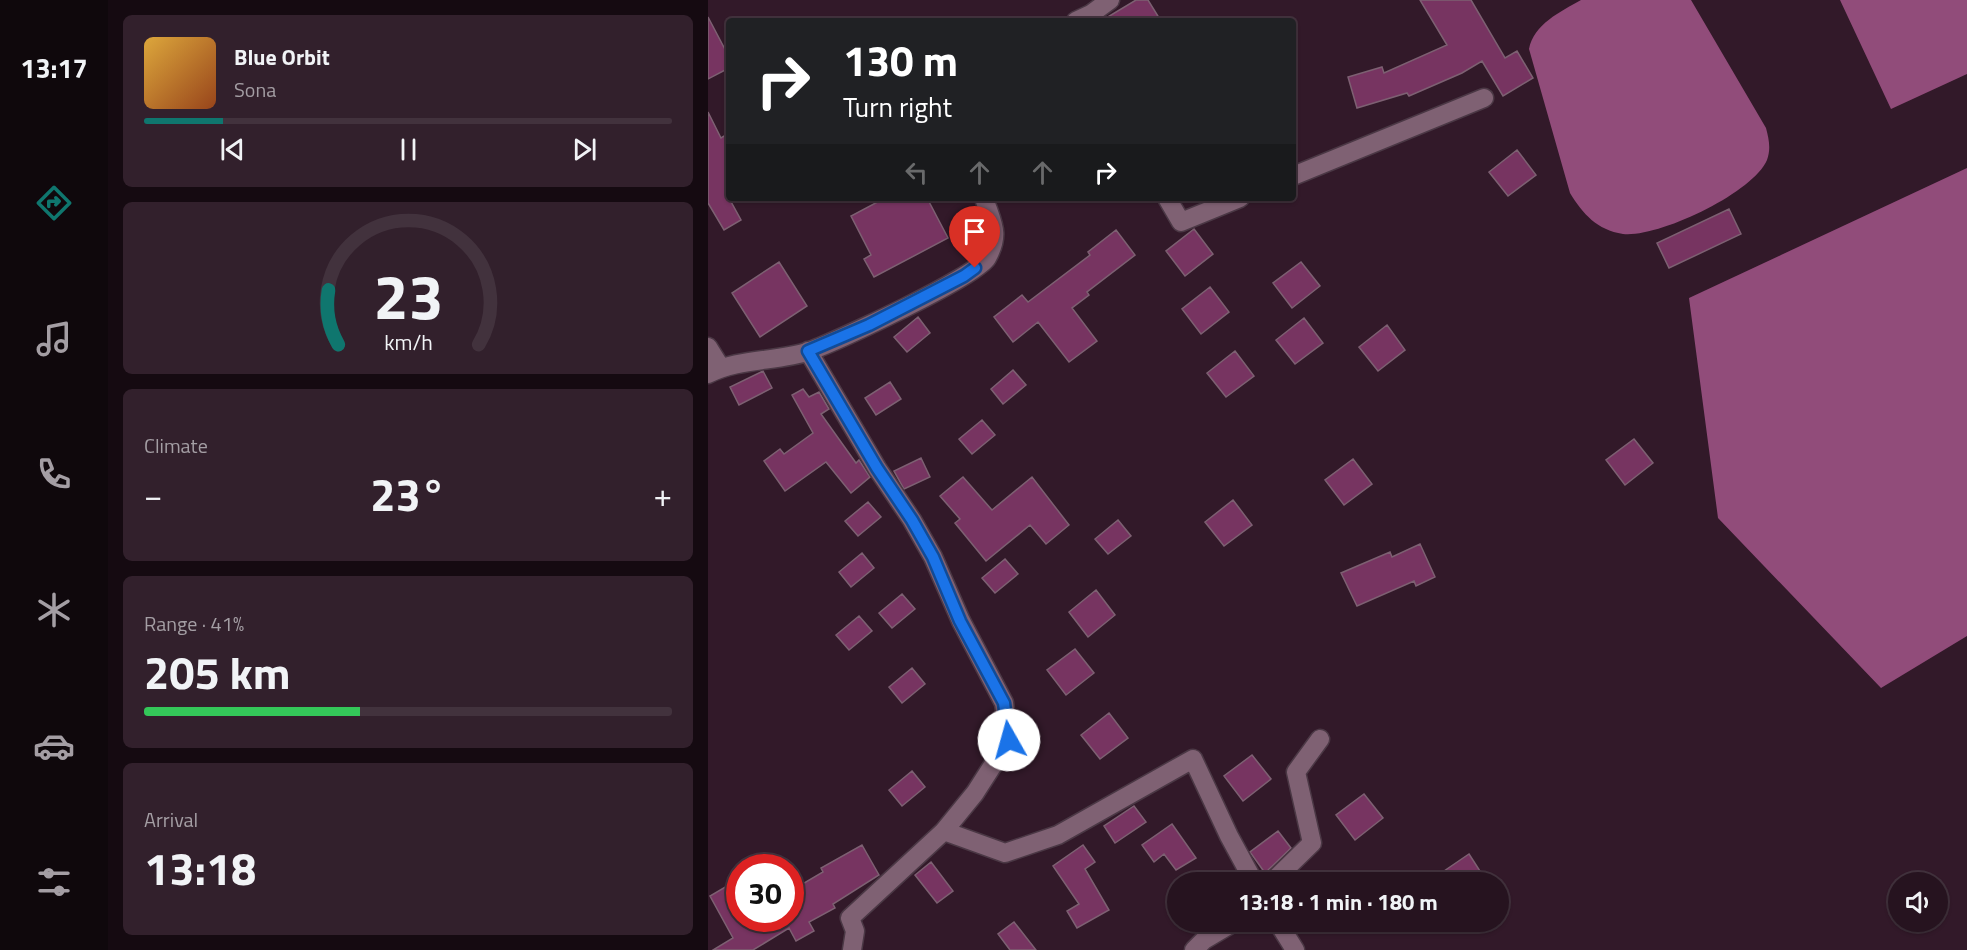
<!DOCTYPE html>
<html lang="en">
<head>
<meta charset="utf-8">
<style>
  :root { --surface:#26131f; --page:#32202c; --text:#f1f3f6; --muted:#a49ea4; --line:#42323d; --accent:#0f766e }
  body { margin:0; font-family:"Titillium Web",sans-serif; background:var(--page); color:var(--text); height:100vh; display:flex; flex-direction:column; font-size:22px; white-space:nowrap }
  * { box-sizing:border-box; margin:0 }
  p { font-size:20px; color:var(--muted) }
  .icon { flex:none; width:33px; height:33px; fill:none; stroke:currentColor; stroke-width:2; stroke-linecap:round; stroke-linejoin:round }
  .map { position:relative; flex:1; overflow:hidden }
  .sheet { display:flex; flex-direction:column; gap:15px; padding:15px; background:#150a11; width:600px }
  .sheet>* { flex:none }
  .hud { position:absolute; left:18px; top:18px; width:570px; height:183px; border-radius:6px; box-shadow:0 2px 4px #0004,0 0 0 2px var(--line); background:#202124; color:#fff; overflow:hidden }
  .tools { position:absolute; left:1180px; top:872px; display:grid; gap:12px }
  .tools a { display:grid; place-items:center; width:60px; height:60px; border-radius:50%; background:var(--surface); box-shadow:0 2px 4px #0004,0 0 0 2px var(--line); font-size:30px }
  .speed { position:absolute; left:18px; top:854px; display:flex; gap:12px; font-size:30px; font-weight:700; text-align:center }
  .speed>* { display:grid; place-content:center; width:78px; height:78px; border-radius:50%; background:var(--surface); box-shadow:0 2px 4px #0004,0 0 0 2px var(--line); line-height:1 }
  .speed .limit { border:9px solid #d22; background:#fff; color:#111 }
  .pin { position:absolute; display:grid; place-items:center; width:51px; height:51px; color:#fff; margin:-62px -26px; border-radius:50% 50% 50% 0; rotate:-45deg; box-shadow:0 0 6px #0007 }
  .pin .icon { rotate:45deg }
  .me { position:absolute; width:66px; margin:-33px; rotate:353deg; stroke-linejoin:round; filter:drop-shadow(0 0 4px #0008) }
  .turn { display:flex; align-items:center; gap:21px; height:126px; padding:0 18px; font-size:27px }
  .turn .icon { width:78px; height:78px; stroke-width:2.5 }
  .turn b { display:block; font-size:42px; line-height:51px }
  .lanes { display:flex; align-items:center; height:57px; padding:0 18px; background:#0003; justify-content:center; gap:30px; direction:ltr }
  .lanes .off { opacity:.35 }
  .big { font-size:45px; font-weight:700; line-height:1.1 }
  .sheet .widget { flex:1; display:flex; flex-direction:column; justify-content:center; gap:9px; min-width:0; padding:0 21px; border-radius:9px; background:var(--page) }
  .sheet .dial { align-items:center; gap:0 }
  .dial svg { height:156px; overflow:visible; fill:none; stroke:var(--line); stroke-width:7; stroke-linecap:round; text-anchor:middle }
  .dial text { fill:var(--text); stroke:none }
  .song { display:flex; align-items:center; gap:18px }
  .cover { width:72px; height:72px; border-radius:9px; background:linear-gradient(135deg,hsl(40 70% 55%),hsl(20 70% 35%)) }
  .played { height:6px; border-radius:3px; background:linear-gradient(90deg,var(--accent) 15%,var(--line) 15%) }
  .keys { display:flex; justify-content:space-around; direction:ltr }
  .heat { display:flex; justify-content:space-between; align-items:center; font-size:33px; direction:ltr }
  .charge { height:9px; border-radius:4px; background:linear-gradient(90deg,#34c759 41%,var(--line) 0) }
  .trip { position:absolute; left:459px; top:872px; width:342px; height:60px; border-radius:30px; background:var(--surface); box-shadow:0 2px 4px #0004,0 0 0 2px var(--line); font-weight:700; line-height:60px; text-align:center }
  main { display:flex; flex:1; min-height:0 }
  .tabs { display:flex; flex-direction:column; width:108px; justify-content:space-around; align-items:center; background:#0f080c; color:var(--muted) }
  .tabs .icon { width:42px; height:42px }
  .tabs .on { color:var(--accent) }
  .tabs b { font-size:27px; color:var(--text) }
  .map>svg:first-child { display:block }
  .water { fill:#914c7a }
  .building { fill:#773461; stroke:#7d6072; stroke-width:1.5 }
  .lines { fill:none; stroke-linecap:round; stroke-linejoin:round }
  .street-casing { stroke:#4b3845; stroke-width:21 }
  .street { stroke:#7f6173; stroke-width:18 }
  .route-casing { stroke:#114b97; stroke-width:15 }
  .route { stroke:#1a73e8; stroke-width:10 }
</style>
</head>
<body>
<main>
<nav class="tabs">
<b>13:17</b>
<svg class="icon on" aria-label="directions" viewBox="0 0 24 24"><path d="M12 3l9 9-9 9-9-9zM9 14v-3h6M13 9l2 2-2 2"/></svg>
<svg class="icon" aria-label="music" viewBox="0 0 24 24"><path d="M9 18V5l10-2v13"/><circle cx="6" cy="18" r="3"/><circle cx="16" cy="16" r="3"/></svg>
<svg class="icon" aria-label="phone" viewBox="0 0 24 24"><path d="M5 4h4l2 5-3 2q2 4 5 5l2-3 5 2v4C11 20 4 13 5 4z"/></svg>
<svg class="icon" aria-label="climate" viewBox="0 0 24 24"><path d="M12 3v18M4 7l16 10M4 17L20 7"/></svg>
<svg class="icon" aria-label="car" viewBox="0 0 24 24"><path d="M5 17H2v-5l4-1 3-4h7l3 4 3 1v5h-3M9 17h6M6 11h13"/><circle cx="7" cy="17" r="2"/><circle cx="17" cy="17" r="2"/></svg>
<svg class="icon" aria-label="filters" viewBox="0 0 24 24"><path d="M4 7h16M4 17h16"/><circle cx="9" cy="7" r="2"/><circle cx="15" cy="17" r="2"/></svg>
</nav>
<section class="sheet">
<div class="widget">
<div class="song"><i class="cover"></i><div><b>Blue Orbit</b><p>Sona</p></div></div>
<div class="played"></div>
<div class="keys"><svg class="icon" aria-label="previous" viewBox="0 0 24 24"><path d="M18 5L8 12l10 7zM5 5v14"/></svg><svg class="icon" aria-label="pause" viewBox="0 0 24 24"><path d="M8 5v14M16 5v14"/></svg><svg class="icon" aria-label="next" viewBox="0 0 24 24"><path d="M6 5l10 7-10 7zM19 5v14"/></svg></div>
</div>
<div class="widget dial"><svg viewBox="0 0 100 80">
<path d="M14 69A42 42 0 1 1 86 69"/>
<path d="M14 69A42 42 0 0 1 9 41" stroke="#0f766e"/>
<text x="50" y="56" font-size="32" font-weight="700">23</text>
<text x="50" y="72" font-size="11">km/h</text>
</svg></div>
<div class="widget"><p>Climate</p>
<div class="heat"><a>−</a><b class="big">23°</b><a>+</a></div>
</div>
<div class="widget"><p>Range · 41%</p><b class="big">205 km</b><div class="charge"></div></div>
<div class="widget"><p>Arrival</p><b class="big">13:18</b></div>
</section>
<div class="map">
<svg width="1259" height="950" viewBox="0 0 1259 950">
  <rect width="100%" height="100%" fill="#321929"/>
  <!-- water -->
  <path class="water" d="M 873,0 L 983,0 L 1058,128 C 1061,139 1063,149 1059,160 C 1045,193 950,238 915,234 C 889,230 875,214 862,193 L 821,49 C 826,24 852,12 873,0 Z
    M 1132,0 L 1259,0 L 1259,74 L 1183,109 Z
    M 1259,168 L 1259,636 L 1173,688 L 1010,518 L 981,298 Z"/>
  <!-- building -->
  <path class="building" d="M 428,0 L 440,0 L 453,21 L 393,21 Z
    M 712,0 L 763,0 L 797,58 L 809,51 L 825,78 L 795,96 L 774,61 L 754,73 L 701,96 L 699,93 L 649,108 L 640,77 L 674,67 L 676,73 L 739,45 Z
    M 0,17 L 21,57 L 21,68 L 0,79 Z
    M 0,112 L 13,138 L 21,133 L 21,198 L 33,220 L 16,230 L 0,203 Z
    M 809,150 L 828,175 L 800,196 L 781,172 Z
    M 177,198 L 219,198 L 240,238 L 166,277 L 156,259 L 163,255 L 143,216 Z
    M 1021,209 L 1033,234 L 961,268 L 949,243 Z
    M 486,229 L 505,254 L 477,276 L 458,251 Z
    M 408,230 L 427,255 L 379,292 L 381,295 L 364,308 L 389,341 L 361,362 L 330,322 L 305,342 L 286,317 L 314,295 L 320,302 L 382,255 L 380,252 Z
    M 71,262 L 99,306 L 52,337 L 24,293 Z
    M 593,262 L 612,286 L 584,308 L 565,283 Z
    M 502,287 L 521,312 L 493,334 L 474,309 Z
    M 210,317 L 222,333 L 199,352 L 186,337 Z
    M 596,318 L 615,343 L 587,364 L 568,340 Z
    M 679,325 L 697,350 L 670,371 L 651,347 Z
    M 527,351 L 546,376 L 518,397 L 499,373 Z
    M 305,370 L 318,385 L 295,404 L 283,389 Z
    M 55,371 L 64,388 L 31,405 L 22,387 Z
    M 182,382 L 193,399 L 168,415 L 157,398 Z
    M 95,389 L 101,397 L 111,392 L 121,409 L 113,414 L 148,463 L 151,460 L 162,477 L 143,493 L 118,462 L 77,491 L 56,461 L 72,449 L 76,454 L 105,433 L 84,395 Z
    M 274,420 L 287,435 L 264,454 L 251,439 Z
    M 926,439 L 945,463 L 917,485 L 898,460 Z
    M 213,458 L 222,477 L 196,489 L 186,471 Z
    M 645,459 L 664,484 L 636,505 L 617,480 Z
    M 255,477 L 284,510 L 324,477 L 361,525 L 338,544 L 322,525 L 278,561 L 247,523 L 252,519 L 232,496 Z
    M 525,500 L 544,525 L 516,546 L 497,522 Z
    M 160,502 L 173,517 L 150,536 L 137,521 Z
    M 410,520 L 423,536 L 400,554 L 387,539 Z
    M 712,544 L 727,577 L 708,586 L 706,581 L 649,606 L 633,573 L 682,552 L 684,557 Z
    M 154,553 L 166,568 L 143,587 L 131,572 Z
    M 297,559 L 310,574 L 287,593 L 274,578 Z
    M 388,590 L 407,615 L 380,637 L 361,612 Z
    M 194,594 L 207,609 L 184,628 L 171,613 Z
    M 151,616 L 164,631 L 141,650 L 128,635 Z
    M 367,649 L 386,673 L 358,695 L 339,670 Z
    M 204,668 L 217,684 L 194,703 L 181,687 Z
    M 401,713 L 420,738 L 392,759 L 373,735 Z
    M 544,755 L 563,779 L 535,801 L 516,776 Z
    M 204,771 L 217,787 L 194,806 L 181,790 Z
    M 656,794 L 675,818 L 647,840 L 628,815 Z
    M 426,806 L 438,822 L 407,843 L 396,826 Z
    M 464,824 L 488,858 L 468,870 L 456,854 L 446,862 L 434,845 Z
    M 570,831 L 583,848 L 557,873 L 542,852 Z
    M 154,845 L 171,875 L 125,904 L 127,908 L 101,922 L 106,931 L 88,941 L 81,928 L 45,950 L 5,950 L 25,938 L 2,896 L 19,886 L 32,907 L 32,918 L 82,918 L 82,889 L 88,899 L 96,895 L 91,886 L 115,872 L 113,868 Z
    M 375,845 L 387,862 L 377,869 L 401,910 L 369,928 L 359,911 L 371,904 L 345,866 Z
    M 761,854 L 772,871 L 756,882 L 720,882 Z
    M 223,862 L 245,891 L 229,903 L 207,875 Z
    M 306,922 L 328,950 L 302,950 L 290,934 Z"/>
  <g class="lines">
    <defs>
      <path id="street" d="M 368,21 L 383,14 L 402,0
        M 585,176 L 776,98
        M 459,198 L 473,222 L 532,198
        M 0,347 L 13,368
        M 100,351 L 169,468 L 204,520 L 225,557 L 253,621 L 296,703 L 301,740 L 267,793 L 236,831 L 142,918 L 147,931 L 144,950
        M 0,374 C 31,358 69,362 102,351 C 129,341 268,277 279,258 C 293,233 284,223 276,198
        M 236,831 L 297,853 L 350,835 L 485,759 L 521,836 L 546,882
        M 564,882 L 604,843 L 588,772 L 612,739
        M 569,921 L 587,950
        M 486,950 L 496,940 L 528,921"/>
    </defs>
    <!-- street casing -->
    <use href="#street" class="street-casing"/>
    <!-- street -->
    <use href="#street" class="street"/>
  </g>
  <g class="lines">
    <defs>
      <path id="route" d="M 267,268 L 256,276 L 161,325 L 100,351 L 169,468 L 204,520 L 225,557 L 252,621 L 296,703 L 301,740"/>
    </defs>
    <!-- route casing -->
    <use href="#route" class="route-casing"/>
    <!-- route -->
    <use href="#route" class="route"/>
  </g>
</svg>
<div class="tools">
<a><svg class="icon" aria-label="sound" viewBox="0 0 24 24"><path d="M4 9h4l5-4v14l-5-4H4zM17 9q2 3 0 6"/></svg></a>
</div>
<div class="speed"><div class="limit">30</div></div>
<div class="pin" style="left:267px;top:268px;background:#d93025"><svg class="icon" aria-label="arrive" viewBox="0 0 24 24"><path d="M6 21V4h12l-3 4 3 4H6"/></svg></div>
<svg class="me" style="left:301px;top:740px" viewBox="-20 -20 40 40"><circle r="19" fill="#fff"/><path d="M0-13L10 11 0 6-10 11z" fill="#1a73e8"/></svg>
<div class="trip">13:18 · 1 min · 180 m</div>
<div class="hud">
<div class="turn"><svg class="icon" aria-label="right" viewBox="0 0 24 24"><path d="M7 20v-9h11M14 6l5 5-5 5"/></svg><div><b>130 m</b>Turn right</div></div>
<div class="lanes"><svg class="icon off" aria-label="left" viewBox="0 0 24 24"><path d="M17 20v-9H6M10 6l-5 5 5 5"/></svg><svg class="icon off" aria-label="ahead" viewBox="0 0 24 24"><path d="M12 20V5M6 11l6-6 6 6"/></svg><svg class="icon off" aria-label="ahead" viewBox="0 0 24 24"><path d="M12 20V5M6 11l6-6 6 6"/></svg><svg class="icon" aria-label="right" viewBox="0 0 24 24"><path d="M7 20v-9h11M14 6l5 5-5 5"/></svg></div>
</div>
</div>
</main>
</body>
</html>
